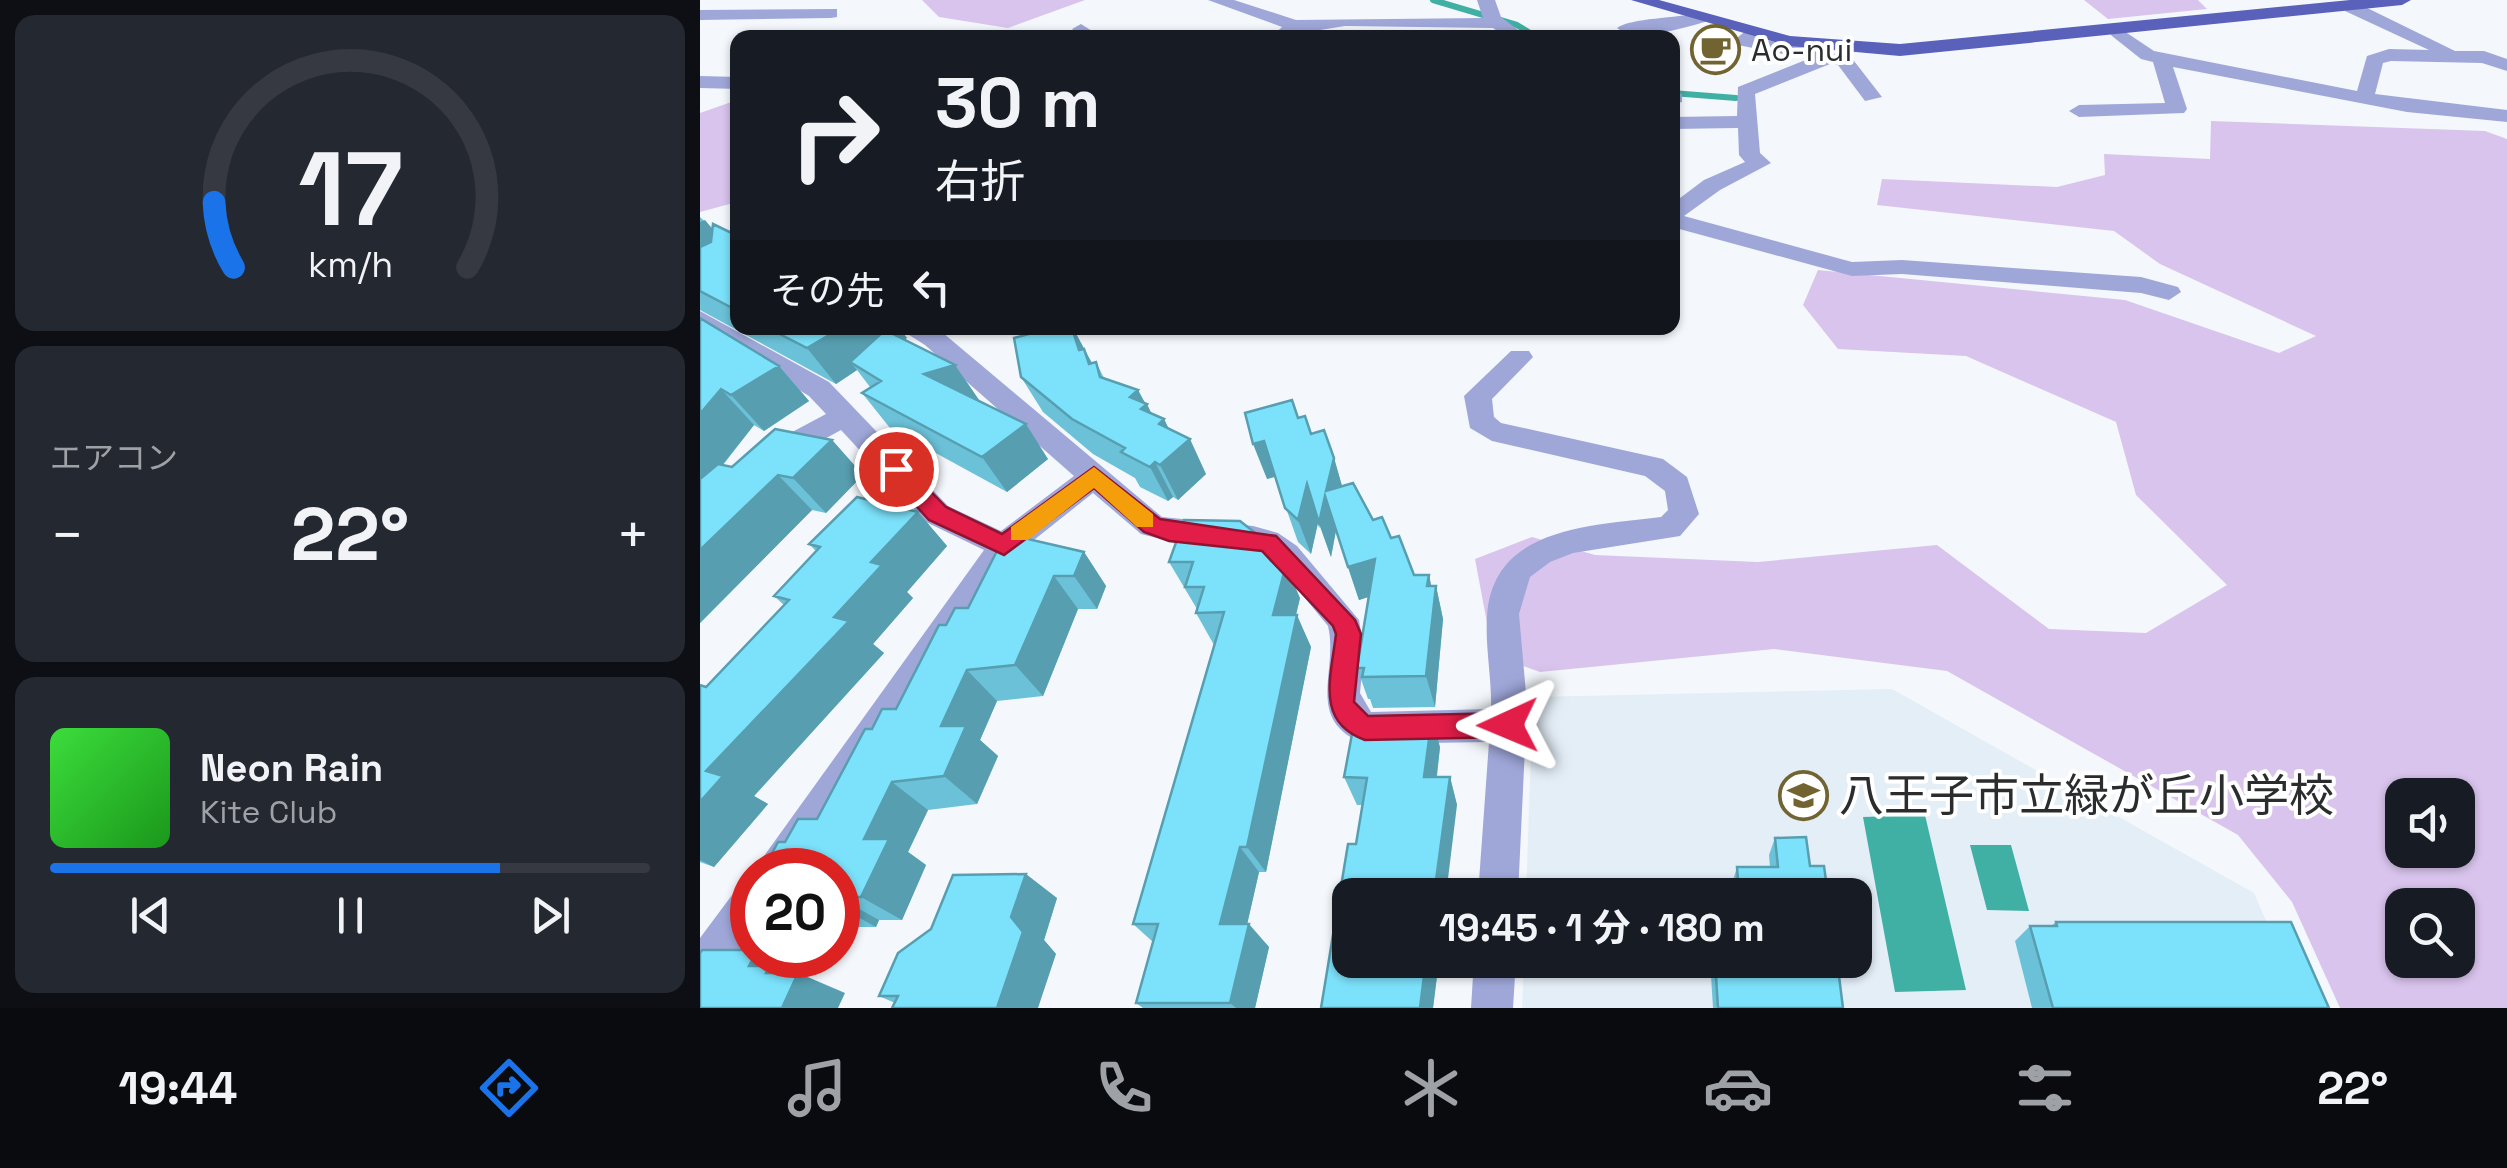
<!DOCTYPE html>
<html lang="ja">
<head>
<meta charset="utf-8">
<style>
  :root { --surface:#171b24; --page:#242831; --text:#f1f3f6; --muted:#9ea1a6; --line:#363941; --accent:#1a73e8 }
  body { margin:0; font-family:"Space Grotesk","Noto Sans JP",sans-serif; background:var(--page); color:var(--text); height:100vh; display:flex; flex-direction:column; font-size:38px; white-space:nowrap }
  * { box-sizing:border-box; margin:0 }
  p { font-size:32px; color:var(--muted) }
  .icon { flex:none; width:55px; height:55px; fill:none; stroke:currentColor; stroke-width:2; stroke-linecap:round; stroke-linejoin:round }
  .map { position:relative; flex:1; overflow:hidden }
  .drawer { display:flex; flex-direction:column; gap:15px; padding:15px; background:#0d0f14; width:700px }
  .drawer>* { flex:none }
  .banner { position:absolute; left:30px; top:30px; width:950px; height:305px; border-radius:20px; box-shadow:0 2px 8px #0004; background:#171b24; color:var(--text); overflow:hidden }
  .buttons { position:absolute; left:1685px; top:778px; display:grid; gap:20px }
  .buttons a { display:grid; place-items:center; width:90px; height:90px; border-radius:20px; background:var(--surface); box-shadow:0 2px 8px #0004; font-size:50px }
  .speed { position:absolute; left:30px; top:848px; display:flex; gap:20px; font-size:50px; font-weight:700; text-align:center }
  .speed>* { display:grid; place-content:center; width:130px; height:130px; border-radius:50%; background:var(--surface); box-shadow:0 2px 8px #0004; line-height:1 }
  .speed .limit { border:15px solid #d22; background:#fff; color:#111 }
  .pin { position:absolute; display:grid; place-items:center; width:85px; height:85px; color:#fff; margin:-42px; border:5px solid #fff; border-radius:50%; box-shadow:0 2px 10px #0007 }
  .me { position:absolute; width:110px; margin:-55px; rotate:269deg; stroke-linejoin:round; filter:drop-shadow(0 0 8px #0008) }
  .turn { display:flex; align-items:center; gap:35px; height:210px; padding:0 40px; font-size:45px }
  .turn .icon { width:130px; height:130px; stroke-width:2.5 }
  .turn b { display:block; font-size:70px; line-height:85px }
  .then { display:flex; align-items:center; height:95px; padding:0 40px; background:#0003; gap:20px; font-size:38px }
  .big { font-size:75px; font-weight:700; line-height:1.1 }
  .drawer .card { flex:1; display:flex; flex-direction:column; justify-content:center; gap:15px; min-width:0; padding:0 35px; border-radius:20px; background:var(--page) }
  .drawer .dial { align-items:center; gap:0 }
  .dial svg { height:260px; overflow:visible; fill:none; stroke:var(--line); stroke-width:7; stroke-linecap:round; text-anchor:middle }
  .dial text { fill:var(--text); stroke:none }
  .song { display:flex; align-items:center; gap:30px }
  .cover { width:120px; height:120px; border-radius:15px; background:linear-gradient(135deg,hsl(120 70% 55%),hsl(120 70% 35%)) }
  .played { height:10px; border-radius:5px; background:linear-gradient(90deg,var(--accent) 75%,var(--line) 75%) }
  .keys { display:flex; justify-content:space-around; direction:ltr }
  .heat { display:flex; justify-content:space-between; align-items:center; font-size:55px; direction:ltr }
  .trip { position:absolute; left:632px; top:878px; width:540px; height:100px; border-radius:20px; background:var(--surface); box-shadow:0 2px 8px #0004; font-weight:700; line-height:100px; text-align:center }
  .tabs { display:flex; height:160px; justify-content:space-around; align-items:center; background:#090b0e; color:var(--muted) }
  .tabs .icon { width:70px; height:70px }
  .tabs .active { color:var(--accent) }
  .tabs b { font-size:45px; color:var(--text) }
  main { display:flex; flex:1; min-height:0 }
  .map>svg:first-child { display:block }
  .built { fill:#e4eef7 }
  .green { fill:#d9c4ed; fill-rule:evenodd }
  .water { fill:#40b0a4 }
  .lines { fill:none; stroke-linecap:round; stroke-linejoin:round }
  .stream { stroke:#40b0a4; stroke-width:6 }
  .minor { fill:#9fa7d9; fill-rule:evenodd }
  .major { fill:#5a61ba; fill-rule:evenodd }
  .wall { fill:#6bc2d8 }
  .shaded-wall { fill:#579eb0 }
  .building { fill:#7ce2fb; stroke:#579eb0; stroke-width:2.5 }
  .route { fill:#e11d48; stroke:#92132f; stroke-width:2.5 }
  .slow { fill:#f59e0b }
  .labels { text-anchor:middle; stroke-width:8; stroke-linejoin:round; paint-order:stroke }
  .far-poi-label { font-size:32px; fill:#2a2c2d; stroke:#fff; text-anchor:start }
  .near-poi-label { font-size:45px; fill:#2a2c2d; stroke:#fff; text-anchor:start }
</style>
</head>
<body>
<main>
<section class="drawer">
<div class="card dial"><svg viewBox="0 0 100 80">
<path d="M14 69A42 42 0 1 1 86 69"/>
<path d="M14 69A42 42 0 0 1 8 49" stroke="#1a73e8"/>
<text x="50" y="56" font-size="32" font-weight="700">17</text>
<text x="50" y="72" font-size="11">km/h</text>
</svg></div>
<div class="card"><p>エアコン</p>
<div class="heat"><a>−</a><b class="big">22°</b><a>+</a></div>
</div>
<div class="card">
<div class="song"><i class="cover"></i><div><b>Neon Rain</b><p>Kite Club</p></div></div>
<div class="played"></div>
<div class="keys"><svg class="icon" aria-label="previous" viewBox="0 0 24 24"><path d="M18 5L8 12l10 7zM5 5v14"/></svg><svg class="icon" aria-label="pause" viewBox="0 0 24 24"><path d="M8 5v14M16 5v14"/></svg><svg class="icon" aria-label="next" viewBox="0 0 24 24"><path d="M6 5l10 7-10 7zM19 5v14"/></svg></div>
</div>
</section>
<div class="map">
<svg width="1807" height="1008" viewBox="0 0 1807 1008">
  <rect width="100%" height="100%" fill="#f4f8fc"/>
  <!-- built -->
  <path class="built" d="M 1192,689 L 1554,893 L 1604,1008 L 822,1008 L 824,960 L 1155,960 L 1155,895 L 826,895 L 833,697 Z"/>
  <!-- green -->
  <path class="green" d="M 222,0 L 385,0 L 308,28 L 239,17 Z
    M 1384,0 L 1498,0 L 1507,9 L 1408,19 Z
    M 37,100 L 37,202 L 0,212 L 0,113 Z
    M 1511,121 L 1785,131 L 1807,139 L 1807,1008 L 1640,1008 L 1592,902 L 1538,835 L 1247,671 L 1074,649 L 840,672 L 793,655 L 775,559 L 832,537 L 895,555 L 1058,562 L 1237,545 L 1349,629 L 1446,633 L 1527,585 L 1436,495 L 1416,422 L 1266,356 L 1138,349 L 1103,305 L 1118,270 L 1425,300 L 1579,353 L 1616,336 L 1460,264 L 1414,231 L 1177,205 L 1182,179 L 1357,187 L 1405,175 L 1404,154 L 1510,159 ZM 1702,795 L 1758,795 L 1758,850 L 1702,850 ZM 1702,905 L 1758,905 L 1758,960 L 1702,960 Z"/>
  <!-- water -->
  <path class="water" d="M 1225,815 L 1266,990 L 1195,992 L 1163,817 Z
    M 1270,845 L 1311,845 L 1329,911 L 1287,910 Z"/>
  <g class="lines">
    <!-- stream -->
    <path class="stream" d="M 733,0 L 817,25 L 838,38
      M 972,93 L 1036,98"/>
    <!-- minor -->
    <path class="minor" d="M 508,0 L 534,0 L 596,20 L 783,18 L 777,0 L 795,0 L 801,17 L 829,38 L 807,38 L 793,28 L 645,26 L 570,38 L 582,27 Z
      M 1645,3 L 1657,3 L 1755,51 L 1784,51 L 1807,59 L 1807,71 L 1782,63 L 1691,61 L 1683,63 L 1675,94 L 1807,110 L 1807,122 L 1707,112 L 1473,67 L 1487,109 L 1484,113 L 1379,117 L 1369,111 L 1379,105 L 1465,103 L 1453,62 L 1441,59 L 1412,36 L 1409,32 L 1418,27 L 1454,51 L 1657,91 L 1667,56 L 1689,49 L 1729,50 L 1645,11 Z
      M 137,9 L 137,17 L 131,18 L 0,20 L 0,10 Z
      M 999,13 L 1005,14 L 1005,22 C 982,28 937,43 917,28 C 930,18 978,18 999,13 Z
      M 381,24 L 403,38 L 381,38 L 372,29 Z
      M 1051,27 L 1060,32 L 1056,38 L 1151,57 L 1182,97 L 1165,101 L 1138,65 L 1130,64 L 1055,94 L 1060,153 L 1071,163 L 1020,190 L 984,216 L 1152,262 L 1202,260 L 1441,277 L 1478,287 L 1481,292 L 1469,300 L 1441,293 L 1202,274 L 1152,276 L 972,227 L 972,204 L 1004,180 L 1045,162 L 1039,155 L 1038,128 L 972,129 L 972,117 L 1037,116 L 1038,87 L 1108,59 L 1038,45 L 1038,37 Z
      M 0,76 L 38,77 L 38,89 L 0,88 Z
      M 972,92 L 982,94 L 982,102 L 972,104 Z
      M 0,311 L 129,382 L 248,506 L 301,531 L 374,476 L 225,345 L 198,328 L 231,328 L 243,333 L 462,517 L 553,526 L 578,533 L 597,546 L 659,620 L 664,649 L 660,693 L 671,712 L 791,709 C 792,679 785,647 787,617 C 792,526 892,526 961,517 L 968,510 L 965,491 L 945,476 L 792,441 L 770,428 L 764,396 L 811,351 L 829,351 L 833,357 L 792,399 L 794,417 L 801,423 L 963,459 L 987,477 L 999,514 L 980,536 L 873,553 L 850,562 L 830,577 L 819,614 L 827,705 L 818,895 L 778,895 L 789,742 L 665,744 C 603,721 639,671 628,626 L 585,574 L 557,551 L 480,544 L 441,534 L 393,493 L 315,555 L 98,870 L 54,870 L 284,550 L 226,522 L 141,430 L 86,460 L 66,460 L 62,453 L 66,446 L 126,414 L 109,396 L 0,330 Z
      M 52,881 L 52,935 L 15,988 L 0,994 L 0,938 L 38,887 Z
      M 774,960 L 816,960 L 813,1008 L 771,1008 Z"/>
    <!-- major -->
    <path class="major" d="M 931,0 L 959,0 L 1090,36 L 1200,44 L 1650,0 L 1711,0 L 1702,5 L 1200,56 L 1089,46 Z"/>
  </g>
  <!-- wall -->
  <path class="wall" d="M 0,217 L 13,229 L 38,236 L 38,328 L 199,328 L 207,338 L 204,339 L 255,365 L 279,400 L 348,459 L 307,492 L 190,428 L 162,393 L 170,387 L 157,370 L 136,384 L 0,310 Z
    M 0,318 L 79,366 L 109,401 L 64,431 L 54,425 L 23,465 L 32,467 L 132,440 L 163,475 L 126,513 L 112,510 L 0,623 Z
    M 335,328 L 391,328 L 387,334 L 376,334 L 392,363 L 396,362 L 404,378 L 438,390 L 451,414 L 464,419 L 469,429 L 506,474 L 478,500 L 473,497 L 468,501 L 440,487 L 435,478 L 393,454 L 343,412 L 321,377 L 337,331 Z
    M 598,418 L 634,458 L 642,486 L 691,538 L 714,575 L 729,575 L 731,586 L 736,586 L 743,619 L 735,707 L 673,708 L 670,699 L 668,699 L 657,668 L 668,597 L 659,600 L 636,531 L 631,557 L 618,521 L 611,554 L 598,542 L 575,477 L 567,479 Z
    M 218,512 L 247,546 L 207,592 L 213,598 L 173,644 L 184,653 L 54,796 L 68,804 L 14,867 L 0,862 L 0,685 L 6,687 L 84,605 L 74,596 L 116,551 L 109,544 Z
    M 484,520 L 600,598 L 596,615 L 611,647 L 566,872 L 559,872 L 547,924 L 569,947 L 555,1008 L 443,1008 L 436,1003 L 453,942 L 433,924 L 514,645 L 496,613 L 497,609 L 469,562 Z
    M 384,552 L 406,586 L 397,609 L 378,609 L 343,696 L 297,701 L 280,740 L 298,756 L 277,804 L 228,810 L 208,852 L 226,865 L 202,920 L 179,920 L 176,927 L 148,927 L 144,934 L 138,934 L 138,870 L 85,842 L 117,819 L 172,729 L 196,709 L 268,608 Z
    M 740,747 L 737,777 L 750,777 L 757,805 L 650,960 L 739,960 L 733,1008 L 621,1008 L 656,844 L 662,805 L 657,805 L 644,777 Z
    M 1075,838 L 1110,866 L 1128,895 L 1032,895 L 1032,884 L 1037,867 L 1070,867 L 1069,855 Z
    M 357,898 L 344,940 L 356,954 L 195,1003 L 179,996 L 231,929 Z
    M 1356,922 L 1629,1008 L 1332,1008 L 1315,941 L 1330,926 L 1351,926 Z
    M 1010,960 L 1137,960 L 1143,1008 L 1013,1008 Z"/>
  <!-- shaded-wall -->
  <path class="shaded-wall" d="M 5,220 L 34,255 L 0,270 L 0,222 Z
    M 141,328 L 199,328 L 207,338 L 160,368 L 150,362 L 157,370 L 136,384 L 107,348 Z
    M 372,328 L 373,328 L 403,384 L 379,350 Z
    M 255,365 L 279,400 L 224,374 Z
    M 79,366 L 109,401 L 64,431 L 31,395 Z
    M 21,389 L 54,425 L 0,493 L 0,414 Z
    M 438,390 L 446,405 L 447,404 L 464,440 L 430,397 Z
    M 464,419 L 478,449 L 490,439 L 506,474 L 478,500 L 460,465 L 459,424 Z
    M 326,424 L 348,459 L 307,492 L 282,457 Z
    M 132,440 L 163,475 L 126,513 L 93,478 Z
    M 564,441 L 577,476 L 567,479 L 553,444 Z
    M 634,458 L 644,493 L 626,491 Z
    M 455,462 L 473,497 L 468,501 L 450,467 Z
    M 78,475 L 112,510 L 0,623 L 0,550 Z
    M 607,484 L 619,519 L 611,554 L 598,520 Z
    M 625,496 L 636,530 L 631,557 L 619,523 Z
    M 218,512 L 247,546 L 207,592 L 213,598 L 173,644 L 184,653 L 54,796 L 68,804 L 14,867 L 0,860 L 0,802 L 6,771 L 134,617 L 171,562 Z
    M 384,552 L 406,586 L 397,609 L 374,576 Z
    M 675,559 L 684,592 L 659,600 L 648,567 Z
    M 586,565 L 600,598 L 588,647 L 573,615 Z
    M 729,575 L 734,599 L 736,586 L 743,619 L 735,707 L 726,676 Z
    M 354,576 L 378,609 L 343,696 L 315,665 Z
    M 597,615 L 611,647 L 566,872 L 547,847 Z
    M 267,670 L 297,701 L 280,740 L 298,756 L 277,804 L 244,776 L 241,726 Z
    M 732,717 L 740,747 L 733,805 L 724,777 Z
    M 750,777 L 757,805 L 746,895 L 734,895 Z
    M 192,782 L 228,810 L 208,852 L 226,865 L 202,920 L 161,897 L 164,839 Z
    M 540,847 L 559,872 L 542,947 L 520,924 Z
    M 326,874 L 357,898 L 344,940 L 356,954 L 338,1008 L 297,1008 L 311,917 Z
    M 138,897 L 179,920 L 176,927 L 138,906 Z
    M 138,922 L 148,927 L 144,934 L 138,931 Z
    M 549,924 L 569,947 L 555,1008 L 536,1008 L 530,1003 Z
    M 55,955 L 69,955 L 105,971 L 103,975 L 145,993 L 138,1008 L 82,1008 L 49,966 Z
    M 726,960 L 739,960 L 733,1008 L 720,1008 Z"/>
  <!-- building -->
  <path class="building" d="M 13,224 L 38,236 L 38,311 L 0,291 L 0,247 L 11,242 Z
    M 0,318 L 79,366 L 31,395 L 21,389 L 0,414 Z
    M 68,328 L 141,328 L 107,348 Z
    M 351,328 L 372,328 L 379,350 L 384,349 L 389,364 L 396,362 L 400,377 L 438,390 L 430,397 L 447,404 L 441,409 L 464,419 L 459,424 L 490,439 L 460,465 L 455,462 L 450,467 L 421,452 L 425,448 L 372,419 L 321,377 L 314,338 Z
    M 185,330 L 255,365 L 224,374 L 326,424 L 282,457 L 162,393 L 181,381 L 150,362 Z
    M 592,400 L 598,418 L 605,416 L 611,434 L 624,430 L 634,458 L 626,491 L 653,483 L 673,520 L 682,517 L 691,538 L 699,536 L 714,575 L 729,575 L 727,586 L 736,586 L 726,676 L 662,677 L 664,668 L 657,668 L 675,559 L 648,567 L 625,496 L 619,523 L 607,484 L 598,520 L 585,508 L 564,441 L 553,444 L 545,413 Z
    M 75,429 L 132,440 L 93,478 L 78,475 L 0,550 L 0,479 L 18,464 L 32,467 Z
    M 157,497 L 218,512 L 171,562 L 182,565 L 134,617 L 149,621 L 6,771 L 23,776 L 0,802 L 0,685 L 6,687 L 89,600 L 74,596 L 120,547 L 109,544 Z
    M 484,520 L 540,521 L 568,543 L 586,565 L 573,615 L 597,615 L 547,847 L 540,847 L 520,924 L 549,924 L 530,1003 L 436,1003 L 458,924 L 433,924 L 524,612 L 496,613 L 504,587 L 485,587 L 493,562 L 469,562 Z
    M 311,535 L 384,552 L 374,576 L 354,576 L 315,665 L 267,670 L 241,726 L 266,726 L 244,776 L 192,782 L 164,839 L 189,839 L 161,897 L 138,897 L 138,870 L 63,870 L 78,842 L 85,842 L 98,819 L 117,819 L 165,729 L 172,729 L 182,709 L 196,709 L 239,625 L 246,625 L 255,608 L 268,608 L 302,541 Z
    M 732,717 L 724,777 L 750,777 L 734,895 L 650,895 L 650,960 L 726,960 L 720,1008 L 621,1008 L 648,844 L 656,844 L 667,778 L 644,777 L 655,718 Z
    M 1106,837 L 1110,866 L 1124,866 L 1128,895 L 1039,895 L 1037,867 L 1078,867 L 1075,838 Z
    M 326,874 L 311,917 L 323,932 L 297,1008 L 192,1008 L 198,996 L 179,996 L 198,953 L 231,929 L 253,875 Z
    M 1356,922 L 1591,922 L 1629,1008 L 1353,1008 L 1330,926 L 1357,926 Z
    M 2,950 L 52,950 L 52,955 L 55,955 L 49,966 L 69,966 L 66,973 L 98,973 L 82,1008 L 0,1008 L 0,953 Z
    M 1015,960 L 1137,960 L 1143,1008 L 1018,1008 Z"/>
  <!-- route -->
  <path class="route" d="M 196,461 L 203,463 L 246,507 L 302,534 L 394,467 L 460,519 L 576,536 L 655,620 L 661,634 L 654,702 L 668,716 L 808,713 L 818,716 L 822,725 L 818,734 L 808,737 L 665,740 C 615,722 631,677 636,634 L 633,626 L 562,551 L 469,541 L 444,532 L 394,488 L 304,555 L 229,520 L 188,475 L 184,469 Z"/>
  <!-- slow -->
  <path class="slow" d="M 394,467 L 453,514 L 453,527 L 437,527 L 394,488 L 328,540 L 311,540 L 311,527 Z"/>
  <!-- icons -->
  <defs>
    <symbol id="cafe-ring" viewBox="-11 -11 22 22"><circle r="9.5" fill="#fff" stroke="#726431" stroke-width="1.5"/><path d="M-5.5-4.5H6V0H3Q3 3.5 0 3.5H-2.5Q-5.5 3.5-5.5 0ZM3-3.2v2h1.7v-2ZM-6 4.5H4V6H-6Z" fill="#726431"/></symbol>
    <symbol id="school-ring" viewBox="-11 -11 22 22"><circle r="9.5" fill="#fff" stroke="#726431" stroke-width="1.5"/><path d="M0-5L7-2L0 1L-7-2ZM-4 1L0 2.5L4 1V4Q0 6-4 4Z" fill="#726431"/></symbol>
  </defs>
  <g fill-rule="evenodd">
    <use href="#cafe-ring" x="988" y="22" width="55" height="55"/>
    <use href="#school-ring" x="1076" y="768" width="55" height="55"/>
  </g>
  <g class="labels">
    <!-- far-poi labels -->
    <g class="far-poi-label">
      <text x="1051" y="61">Ao-nui</text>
    </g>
    <!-- near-poi labels -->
    <g class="near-poi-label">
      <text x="1139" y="811">八王子市立緑が丘小学校</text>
    </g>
  </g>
</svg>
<div class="buttons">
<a><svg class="icon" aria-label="sound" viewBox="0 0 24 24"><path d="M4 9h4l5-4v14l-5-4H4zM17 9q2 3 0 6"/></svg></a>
<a><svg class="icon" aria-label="search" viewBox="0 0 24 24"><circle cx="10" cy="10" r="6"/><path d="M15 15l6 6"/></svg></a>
</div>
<div class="speed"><div class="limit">20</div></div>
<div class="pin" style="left:196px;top:469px;background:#d93025"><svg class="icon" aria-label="arrive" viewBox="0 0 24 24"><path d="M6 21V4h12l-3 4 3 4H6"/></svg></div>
<svg class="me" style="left:808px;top:725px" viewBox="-20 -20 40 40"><path d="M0-17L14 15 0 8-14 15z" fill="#e11d48" stroke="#fff" stroke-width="4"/></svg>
<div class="trip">19:45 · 1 分 · 180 m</div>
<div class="banner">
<div class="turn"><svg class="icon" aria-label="right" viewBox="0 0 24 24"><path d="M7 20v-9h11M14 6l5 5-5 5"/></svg><div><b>30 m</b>右折</div></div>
<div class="then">その先<svg class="icon" aria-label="left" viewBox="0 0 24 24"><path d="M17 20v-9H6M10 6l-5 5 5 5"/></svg></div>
</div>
</div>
</main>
<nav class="tabs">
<b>19:44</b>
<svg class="icon active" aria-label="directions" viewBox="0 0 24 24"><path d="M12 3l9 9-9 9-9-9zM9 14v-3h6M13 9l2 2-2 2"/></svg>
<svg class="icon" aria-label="music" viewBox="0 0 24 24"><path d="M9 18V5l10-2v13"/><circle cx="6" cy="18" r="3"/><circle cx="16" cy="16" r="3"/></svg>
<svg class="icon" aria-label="phone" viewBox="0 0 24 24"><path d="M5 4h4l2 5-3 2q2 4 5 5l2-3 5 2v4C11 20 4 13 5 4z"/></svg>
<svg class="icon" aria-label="climate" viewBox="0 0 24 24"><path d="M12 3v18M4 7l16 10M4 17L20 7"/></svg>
<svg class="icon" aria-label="car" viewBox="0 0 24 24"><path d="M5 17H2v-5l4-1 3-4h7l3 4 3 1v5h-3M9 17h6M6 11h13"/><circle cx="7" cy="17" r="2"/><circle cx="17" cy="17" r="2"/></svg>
<svg class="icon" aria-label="filters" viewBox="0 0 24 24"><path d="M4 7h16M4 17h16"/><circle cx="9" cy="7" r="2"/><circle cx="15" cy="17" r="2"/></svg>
<b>22°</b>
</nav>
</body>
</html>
